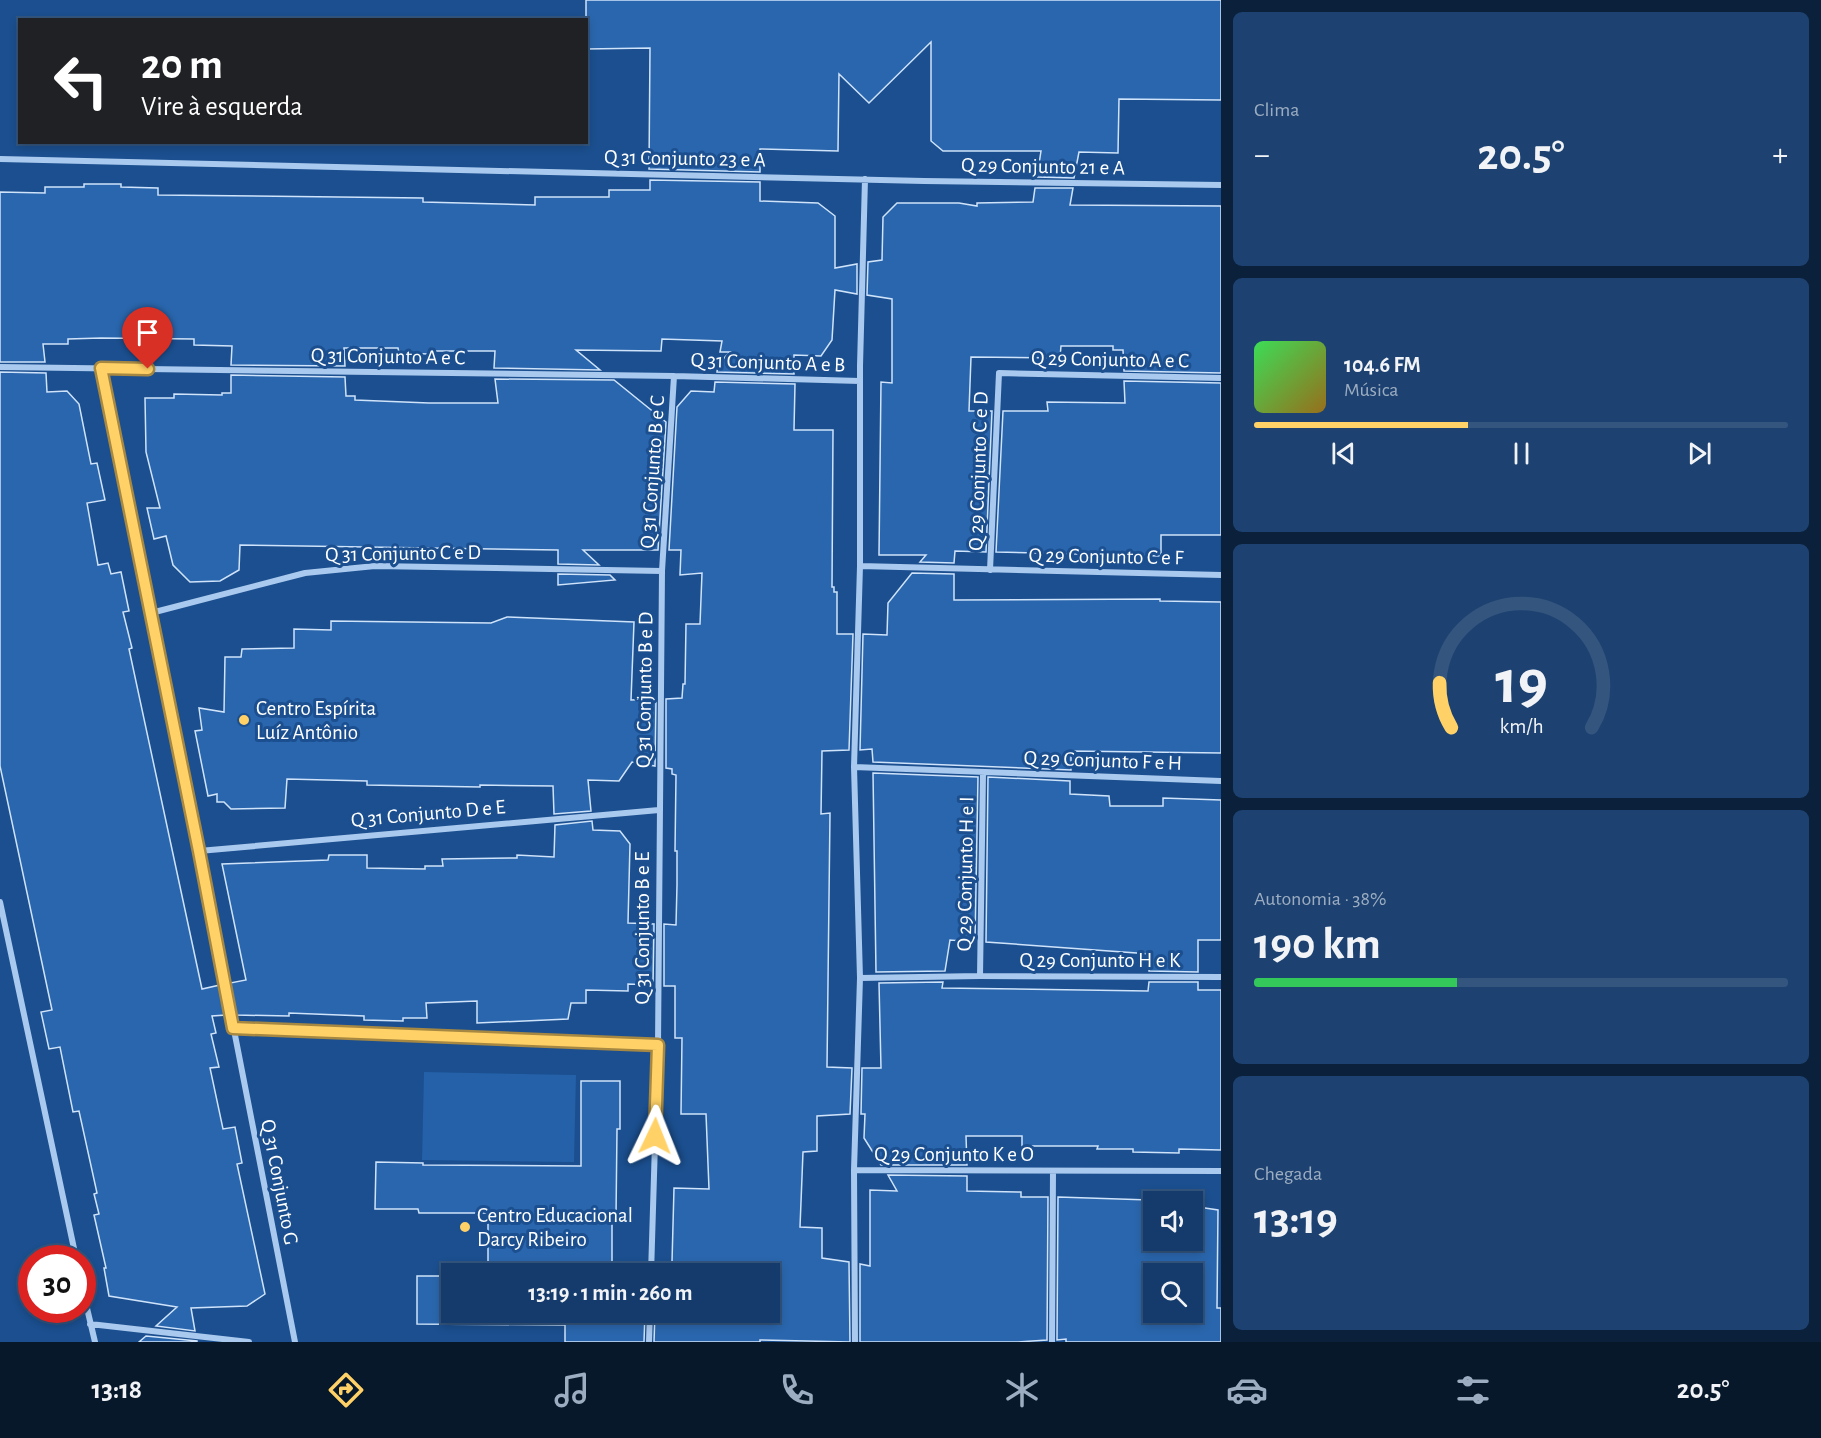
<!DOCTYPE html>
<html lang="pt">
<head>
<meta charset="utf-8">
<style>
  :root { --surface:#143b6b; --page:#1d4271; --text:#f1f3f6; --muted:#9dadc1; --line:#33557e; --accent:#ffd166 }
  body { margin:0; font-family:"Alegreya Sans",sans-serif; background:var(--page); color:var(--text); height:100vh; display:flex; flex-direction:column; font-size:22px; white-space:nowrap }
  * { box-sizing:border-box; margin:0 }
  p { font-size:20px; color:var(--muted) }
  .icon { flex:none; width:33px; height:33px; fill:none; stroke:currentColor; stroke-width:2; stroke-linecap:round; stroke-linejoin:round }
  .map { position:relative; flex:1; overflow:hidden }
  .details { display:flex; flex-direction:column; gap:12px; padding:12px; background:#0b203b; width:600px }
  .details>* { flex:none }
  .banner { position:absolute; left:18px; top:18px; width:570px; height:126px; border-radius:0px; box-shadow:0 3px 9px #0003,0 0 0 2px var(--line); background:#202124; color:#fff; overflow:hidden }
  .controls { position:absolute; left:1143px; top:1191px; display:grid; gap:12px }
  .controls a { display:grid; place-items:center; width:60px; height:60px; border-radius:0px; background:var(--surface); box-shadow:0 3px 9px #0003,0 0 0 2px var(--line); font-size:30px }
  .speed { position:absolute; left:18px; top:1245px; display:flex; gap:12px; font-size:30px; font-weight:700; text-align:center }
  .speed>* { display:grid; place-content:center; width:78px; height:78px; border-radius:50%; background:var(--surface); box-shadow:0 3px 9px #0003,0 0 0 2px var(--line); line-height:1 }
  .speed .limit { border:9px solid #d22; background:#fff; color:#111 }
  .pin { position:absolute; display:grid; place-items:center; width:51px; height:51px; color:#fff; margin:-62px -26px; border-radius:50% 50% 50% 0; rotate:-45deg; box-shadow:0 0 6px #0007 }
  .pin .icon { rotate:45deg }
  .me { position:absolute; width:66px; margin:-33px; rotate:2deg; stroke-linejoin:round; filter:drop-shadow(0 0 4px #0008) }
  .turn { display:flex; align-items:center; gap:21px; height:126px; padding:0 24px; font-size:27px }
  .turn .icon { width:78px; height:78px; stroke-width:2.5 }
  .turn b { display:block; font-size:42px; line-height:51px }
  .big { font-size:45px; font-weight:700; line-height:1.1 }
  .details .widget { flex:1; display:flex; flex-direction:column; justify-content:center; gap:9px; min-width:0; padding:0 21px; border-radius:9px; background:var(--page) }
  .details .dial { align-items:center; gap:0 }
  .dial svg { height:156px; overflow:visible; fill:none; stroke:var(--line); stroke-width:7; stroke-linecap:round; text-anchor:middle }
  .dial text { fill:var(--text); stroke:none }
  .song { display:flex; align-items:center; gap:18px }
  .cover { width:72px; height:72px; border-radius:9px; background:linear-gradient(135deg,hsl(130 70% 55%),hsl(40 70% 35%)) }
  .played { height:6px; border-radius:3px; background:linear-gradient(90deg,var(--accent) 40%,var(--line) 40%) }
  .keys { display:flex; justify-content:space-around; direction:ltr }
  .heat { display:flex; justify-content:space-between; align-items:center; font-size:33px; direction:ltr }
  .charge { height:9px; border-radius:4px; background:linear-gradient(90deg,#34c759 38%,var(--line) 0) }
  .trip { position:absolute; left:441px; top:1263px; width:339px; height:60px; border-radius:0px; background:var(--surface); box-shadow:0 3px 9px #0003,0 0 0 2px var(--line); font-weight:700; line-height:60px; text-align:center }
  .dock { display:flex; height:96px; justify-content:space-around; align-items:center; background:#08182b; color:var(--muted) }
  .dock .icon { width:42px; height:42px }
  .dock .active { color:var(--accent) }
  .dock b { font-size:27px; color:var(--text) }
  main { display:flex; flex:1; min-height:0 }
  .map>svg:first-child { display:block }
  .green { fill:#2461a8 }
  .building { fill:#2a66ad; stroke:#cfe3fa; stroke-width:1.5; fill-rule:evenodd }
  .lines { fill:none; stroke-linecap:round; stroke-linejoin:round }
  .street { stroke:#a9c9ee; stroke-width:6 }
  .route-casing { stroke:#a68842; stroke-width:15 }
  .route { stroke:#ffd166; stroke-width:10 }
  .poi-dot { fill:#ffd166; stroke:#1b4f8f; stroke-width:2 }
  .labels { text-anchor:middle; stroke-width:6; stroke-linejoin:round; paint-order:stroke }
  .street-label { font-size:21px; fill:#fff; stroke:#1b4f8f }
  .poi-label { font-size:21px; fill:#fff; stroke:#1b4f8f; text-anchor:start }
</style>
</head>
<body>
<main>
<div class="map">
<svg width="1221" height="1342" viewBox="0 0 1221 1342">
  <rect width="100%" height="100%" fill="#1b4f8f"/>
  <!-- green -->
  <path class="green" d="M 424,1072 L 576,1075 L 574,1162 L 422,1160 Z"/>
  <!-- building -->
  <path class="building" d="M 586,0 L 1221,0 L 1221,100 L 1119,99 L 1118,153 L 1079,152 L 1074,178 L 1037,177 L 1041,151 L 943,151 L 931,141 L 931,42 L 869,103 L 839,74 L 838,151 L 760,149 L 760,172 L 649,169 L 650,48 L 586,49 Z
    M 650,180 L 760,182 L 760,201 L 818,203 L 835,216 L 835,268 L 857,264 L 857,294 L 835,290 L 832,340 L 821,356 L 794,355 L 794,374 L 717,372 L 718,364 L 730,352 L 720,352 L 722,341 L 662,339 L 661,351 L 576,350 L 600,370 L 494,368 L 495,351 L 429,351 L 429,354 L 399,353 L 398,348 L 344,348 L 345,366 L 231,365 L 232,346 L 194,345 L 194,339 L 101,338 L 68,339 L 68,344 L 43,344 L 45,362 L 0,362 L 0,192 L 45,193 L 45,187 L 84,187 L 84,184 L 121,184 L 121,187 L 158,188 L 158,195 L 423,198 L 423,202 L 535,205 L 535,197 L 609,197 L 609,190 L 650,190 Z
    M 1035,188 L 1073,188 L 1070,205 L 1221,206 L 1221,373 L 1124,371 L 1123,350 L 1113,350 L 1113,346 L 1061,346 L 1060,358 L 971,357 L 969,411 L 992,411 L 986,552 L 955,551 L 954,563 L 920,562 L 926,555 L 879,555 L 881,382 L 892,383 L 892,299 L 867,295 L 868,262 L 882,260 L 883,217 L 897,203 L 959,203 L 977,206 L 977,203 L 1033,202 Z
    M 0,372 L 46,373 L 47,392 L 67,391 L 79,404 L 91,464 L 97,463 L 105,500 L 87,503 L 98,565 L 108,563 L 111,574 L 121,572 L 129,611 L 123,612 L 132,648 L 129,649 L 202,989 L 220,985 L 226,1015 L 212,1016 L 216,1033 L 211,1034 L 219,1067 L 210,1068 L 223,1129 L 235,1127 L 242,1163 L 237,1164 L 265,1294 L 247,1306 L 191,1308 L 195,1331 L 156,1326 L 177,1307 L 109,1296 L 104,1268 L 106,1268 L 94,1215 L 99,1214 L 94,1194 L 97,1193 L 79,1111 L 73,1112 L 60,1047 L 49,1049 L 41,1012 L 52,1010 L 0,766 Z
    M 231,375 L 345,377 L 346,396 L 355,396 L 355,400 L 429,403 L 498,403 L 495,379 L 614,380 L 666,422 L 658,550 L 583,550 L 599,565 L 558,564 L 558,550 L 240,545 L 239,570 L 220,581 L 190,582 L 173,565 L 166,536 L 154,539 L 147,508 L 160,508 L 146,452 L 145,398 L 174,398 L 174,394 L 222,395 L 222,393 L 231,393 Z
    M 1124,381 L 1221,383 L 1221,535 L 1161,535 L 1161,556 L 996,552 L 1003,411 L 1048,411 L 1047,402 L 1125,403 Z
    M 715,382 L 795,384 L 794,430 L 833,430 L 832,587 L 834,587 L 834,592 L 837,592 L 837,634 L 853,634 L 849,750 L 822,751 L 821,814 L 830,813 L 827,1067 L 852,1068 L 850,1114 L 817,1116 L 817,1151 L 803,1152 L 800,1227 L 822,1228 L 822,1258 L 849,1262 L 850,1342 L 760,1340 L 760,1342 L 654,1342 L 655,1312 L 770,1312 L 770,1274 L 667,1274 L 667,1262 L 672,1262 L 674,1188 L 709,1189 L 706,1114 L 681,1114 L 682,1038 L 675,1038 L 675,986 L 664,986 L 664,924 L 676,925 L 677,885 L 677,851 L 675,851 L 676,775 L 672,774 L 672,769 L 666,768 L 666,699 L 682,698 L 683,684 L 685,684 L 686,624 L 700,624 L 702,573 L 680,575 L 681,550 L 669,550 L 677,407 L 691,391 L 714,392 Z
    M 912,573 L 954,574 L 954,600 L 1160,599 L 1160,601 L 1221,602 L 1221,753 L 1071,751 L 1071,770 L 873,762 L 872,749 L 860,750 L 863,634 L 887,635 L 888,603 Z
    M 558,574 L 610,575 L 615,580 L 558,585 Z
    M 507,617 L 634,622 L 631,700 L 656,699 L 655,766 L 632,762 L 619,781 L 588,780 L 591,811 L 554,814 L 553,786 L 480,785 L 480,787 L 367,785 L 367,781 L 287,779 L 285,808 L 231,809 L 224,802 L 217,802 L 217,794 L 208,796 L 195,731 L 202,730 L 199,708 L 224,712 L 225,657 L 241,657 L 242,649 L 294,648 L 294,629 L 331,630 L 331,621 L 491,623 Z
    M 873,773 L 978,777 L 975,942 L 950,940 L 945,971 L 876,972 Z
    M 988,777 L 1070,781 L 1070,794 L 1109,796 L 1110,806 L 1163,806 L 1163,798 L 1221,800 L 1221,940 L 1198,940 L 1198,972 L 1149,971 L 1150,954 L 986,942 Z
    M 592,821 L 593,830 L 620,831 L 630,844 L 628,923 L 654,924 L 653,985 L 628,984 L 628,991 L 586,990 L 586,1003 L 571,1003 L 568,1019 L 477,1023 L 477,1001 L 426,1003 L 427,1018 L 403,1018 L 403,1021 L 364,1020 L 364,1016 L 289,1013 L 289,1016 L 236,1015 L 230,983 L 246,980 L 222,864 L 328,860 L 329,855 L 367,855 L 367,868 L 425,869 L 425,866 L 443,866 L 442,859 L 517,858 L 517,855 L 554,857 L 555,825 Z
    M 943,982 L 942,988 L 1148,991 L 1149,982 L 1198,982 L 1198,990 L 1221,990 L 1221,1150 L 1179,1149 L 1179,1153 L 1133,1152 L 1133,1149 L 1097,1149 L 1098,1146 L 1022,1146 L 1022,1136 L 966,1136 L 967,1165 L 881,1165 L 864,1138 L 865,1114 L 861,1114 L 862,1068 L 881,1068 L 879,983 Z
    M 581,1081 L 620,1081 L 620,1129 L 617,1129 L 616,1218 L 612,1218 L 612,1262 L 606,1262 L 606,1274 L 488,1274 L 488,1213 L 419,1213 L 418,1209 L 375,1209 L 376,1162 L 423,1163 L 423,1165 L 581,1166 Z
    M 888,1175 L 967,1176 L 967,1191 L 1021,1192 L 1021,1197 L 1048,1197 L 1047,1340 L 1018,1342 L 860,1342 L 860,1264 L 870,1266 L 870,1190 L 897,1191 Z
    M 1058,1197 L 1180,1201 L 1154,1202 L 1154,1240 L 1192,1240 L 1192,1206 L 1218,1210 L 1217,1308 L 1221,1308 L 1221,1342 L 1066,1342 L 1066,1339 L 1057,1340 ZM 1154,1274 L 1192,1274 L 1192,1312 L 1154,1312 Z
    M 417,1276 L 452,1276 L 452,1312 L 645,1312 L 644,1342 L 565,1342 L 565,1325 L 417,1324 Z
    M 146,1336 L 197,1341 L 197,1342 L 139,1342 Z"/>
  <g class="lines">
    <!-- street -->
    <path class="street" d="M 0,159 L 924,181 L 1221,185
      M 0,367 L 674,376 L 860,381
      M 101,368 L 199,851 L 295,1342
      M 860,566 L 1221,575
      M 990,570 L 999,373 L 1221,378
      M 151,613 L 305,573 L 375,566 L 662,571
      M 854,767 L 1221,781
      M 199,851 L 659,810
      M 0,902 L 76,1258
      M 980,976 L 983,773
      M 860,978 L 980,976 L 1221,977
      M 233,1028 L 658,1045
      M 854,1170 L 1221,1171
      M 651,1274 L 658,1045 L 662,571 L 674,376
      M 82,1287 L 95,1342
      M 90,1324 L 249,1342
      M 649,1342 L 650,1312
      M 855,1342 L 854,1170 L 860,978 L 854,767 L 860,566 L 860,366 L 865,179
      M 1052,1342 L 1053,1171"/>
  </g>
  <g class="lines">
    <defs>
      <path id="route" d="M 148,369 L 101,368 L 199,851 L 233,1028 L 658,1045 L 655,1136"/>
    </defs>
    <!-- route casing -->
    <use href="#route" class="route-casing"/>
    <!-- route -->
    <use href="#route" class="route"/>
  </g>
  <!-- markers -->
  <g class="poi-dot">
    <circle cx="244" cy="720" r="6"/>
    <circle cx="465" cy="1227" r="6"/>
  </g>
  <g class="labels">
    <!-- street labels -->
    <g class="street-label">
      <text transform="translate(685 158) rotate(1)" y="7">Q 31 Conjunto 23 e A</text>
      <text transform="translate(1043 166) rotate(1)" y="7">Q 29 Conjunto 21 e A</text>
      <text transform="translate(388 356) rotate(1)" y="7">Q 31 Conjunto A e C</text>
      <text transform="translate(1110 359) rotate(1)" y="7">Q 29 Conjunto A e C</text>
      <text transform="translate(768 362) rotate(2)" y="7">Q 31 Conjunto A e B</text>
      <text transform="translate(978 471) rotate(-88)" y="7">Q 29 Conjunto C e D</text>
      <text transform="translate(652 472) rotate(-86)" y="7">Q 31 Conjunto B e C</text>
      <text transform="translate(403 553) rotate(-1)" y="7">Q 31 Conjunto C e D</text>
      <text transform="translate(1106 556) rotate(1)" y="7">Q 29 Conjunto C e F</text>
      <text transform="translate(644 690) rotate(-89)" y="7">Q 31 Conjunto B e D</text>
      <text transform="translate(1103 760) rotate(2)" y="7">Q 29 Conjunto F e H</text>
      <text transform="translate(428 813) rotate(-5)" y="7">Q 31 Conjunto D e E</text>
      <text transform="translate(965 874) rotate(-89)" y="7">Q 29 Conjunto H e I</text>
      <text transform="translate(642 928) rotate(-90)" y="7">Q 31 Conjunto B e E</text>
      <text x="1100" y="967">Q 29 Conjunto H e K</text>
      <text x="954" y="1161">Q 29 Conjunto K e O</text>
      <text transform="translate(280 1182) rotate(79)" y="7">Q 31 Conjunto G</text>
    </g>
    <!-- poi labels -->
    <g class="poi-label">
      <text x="256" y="715">Centro Espírita<tspan x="256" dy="24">Luíz Antônio</tspan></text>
      <text x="477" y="1222">Centro Educacional<tspan x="477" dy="24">Darcy Ribeiro</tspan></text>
    </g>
  </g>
</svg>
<div class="controls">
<a><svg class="icon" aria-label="sound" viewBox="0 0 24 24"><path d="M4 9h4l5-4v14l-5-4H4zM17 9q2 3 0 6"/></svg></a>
<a><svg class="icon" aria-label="search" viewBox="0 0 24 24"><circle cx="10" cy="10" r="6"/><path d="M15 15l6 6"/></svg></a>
</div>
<div class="speed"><div class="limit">30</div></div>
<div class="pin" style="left:148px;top:369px;background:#d93025"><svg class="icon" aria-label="arrive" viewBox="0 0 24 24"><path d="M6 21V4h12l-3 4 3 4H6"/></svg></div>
<svg class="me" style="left:655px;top:1136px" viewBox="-20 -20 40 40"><path d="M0-17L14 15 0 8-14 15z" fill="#ffd166" stroke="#fff" stroke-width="4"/></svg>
<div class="trip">13:19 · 1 min · 260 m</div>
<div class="banner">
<div class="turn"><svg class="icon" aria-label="left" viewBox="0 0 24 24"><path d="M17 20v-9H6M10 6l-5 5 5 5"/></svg><div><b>20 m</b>Vire à esquerda</div></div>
</div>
</div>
<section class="details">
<div class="widget"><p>Clima</p>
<div class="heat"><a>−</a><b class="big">20.5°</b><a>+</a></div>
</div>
<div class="widget">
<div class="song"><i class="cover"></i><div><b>104.6 FM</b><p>Música</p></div></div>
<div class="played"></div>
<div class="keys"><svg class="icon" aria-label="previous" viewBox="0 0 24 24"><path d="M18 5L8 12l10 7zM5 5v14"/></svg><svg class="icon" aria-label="pause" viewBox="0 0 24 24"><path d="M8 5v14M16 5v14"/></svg><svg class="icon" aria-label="next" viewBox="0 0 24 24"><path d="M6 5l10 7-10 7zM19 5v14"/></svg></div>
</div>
<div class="widget dial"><svg viewBox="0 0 100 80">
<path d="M14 69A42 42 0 1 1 86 69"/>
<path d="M14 69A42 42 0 0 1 8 46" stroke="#ffd166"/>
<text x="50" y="56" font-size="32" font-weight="700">19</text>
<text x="50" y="72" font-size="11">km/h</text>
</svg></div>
<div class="widget"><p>Autonomia · 38%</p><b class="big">190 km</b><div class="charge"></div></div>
<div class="widget"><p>Chegada</p><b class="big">13:19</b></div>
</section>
</main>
<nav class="dock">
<b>13:18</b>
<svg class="icon active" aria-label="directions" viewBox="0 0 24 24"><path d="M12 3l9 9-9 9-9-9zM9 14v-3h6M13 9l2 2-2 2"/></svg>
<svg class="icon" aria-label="music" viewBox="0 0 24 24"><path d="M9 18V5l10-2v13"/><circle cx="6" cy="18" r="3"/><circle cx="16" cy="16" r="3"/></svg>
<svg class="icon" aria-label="phone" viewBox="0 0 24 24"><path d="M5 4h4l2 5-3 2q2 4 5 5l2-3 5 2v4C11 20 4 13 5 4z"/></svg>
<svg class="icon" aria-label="climate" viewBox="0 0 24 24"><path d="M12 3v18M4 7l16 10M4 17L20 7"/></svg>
<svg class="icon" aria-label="car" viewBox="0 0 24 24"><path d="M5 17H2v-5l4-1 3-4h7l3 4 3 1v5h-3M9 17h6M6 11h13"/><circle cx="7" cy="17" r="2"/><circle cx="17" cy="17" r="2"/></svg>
<svg class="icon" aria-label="filters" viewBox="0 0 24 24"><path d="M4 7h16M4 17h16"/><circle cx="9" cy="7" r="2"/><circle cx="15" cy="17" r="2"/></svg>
<b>20.5°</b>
</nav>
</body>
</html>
